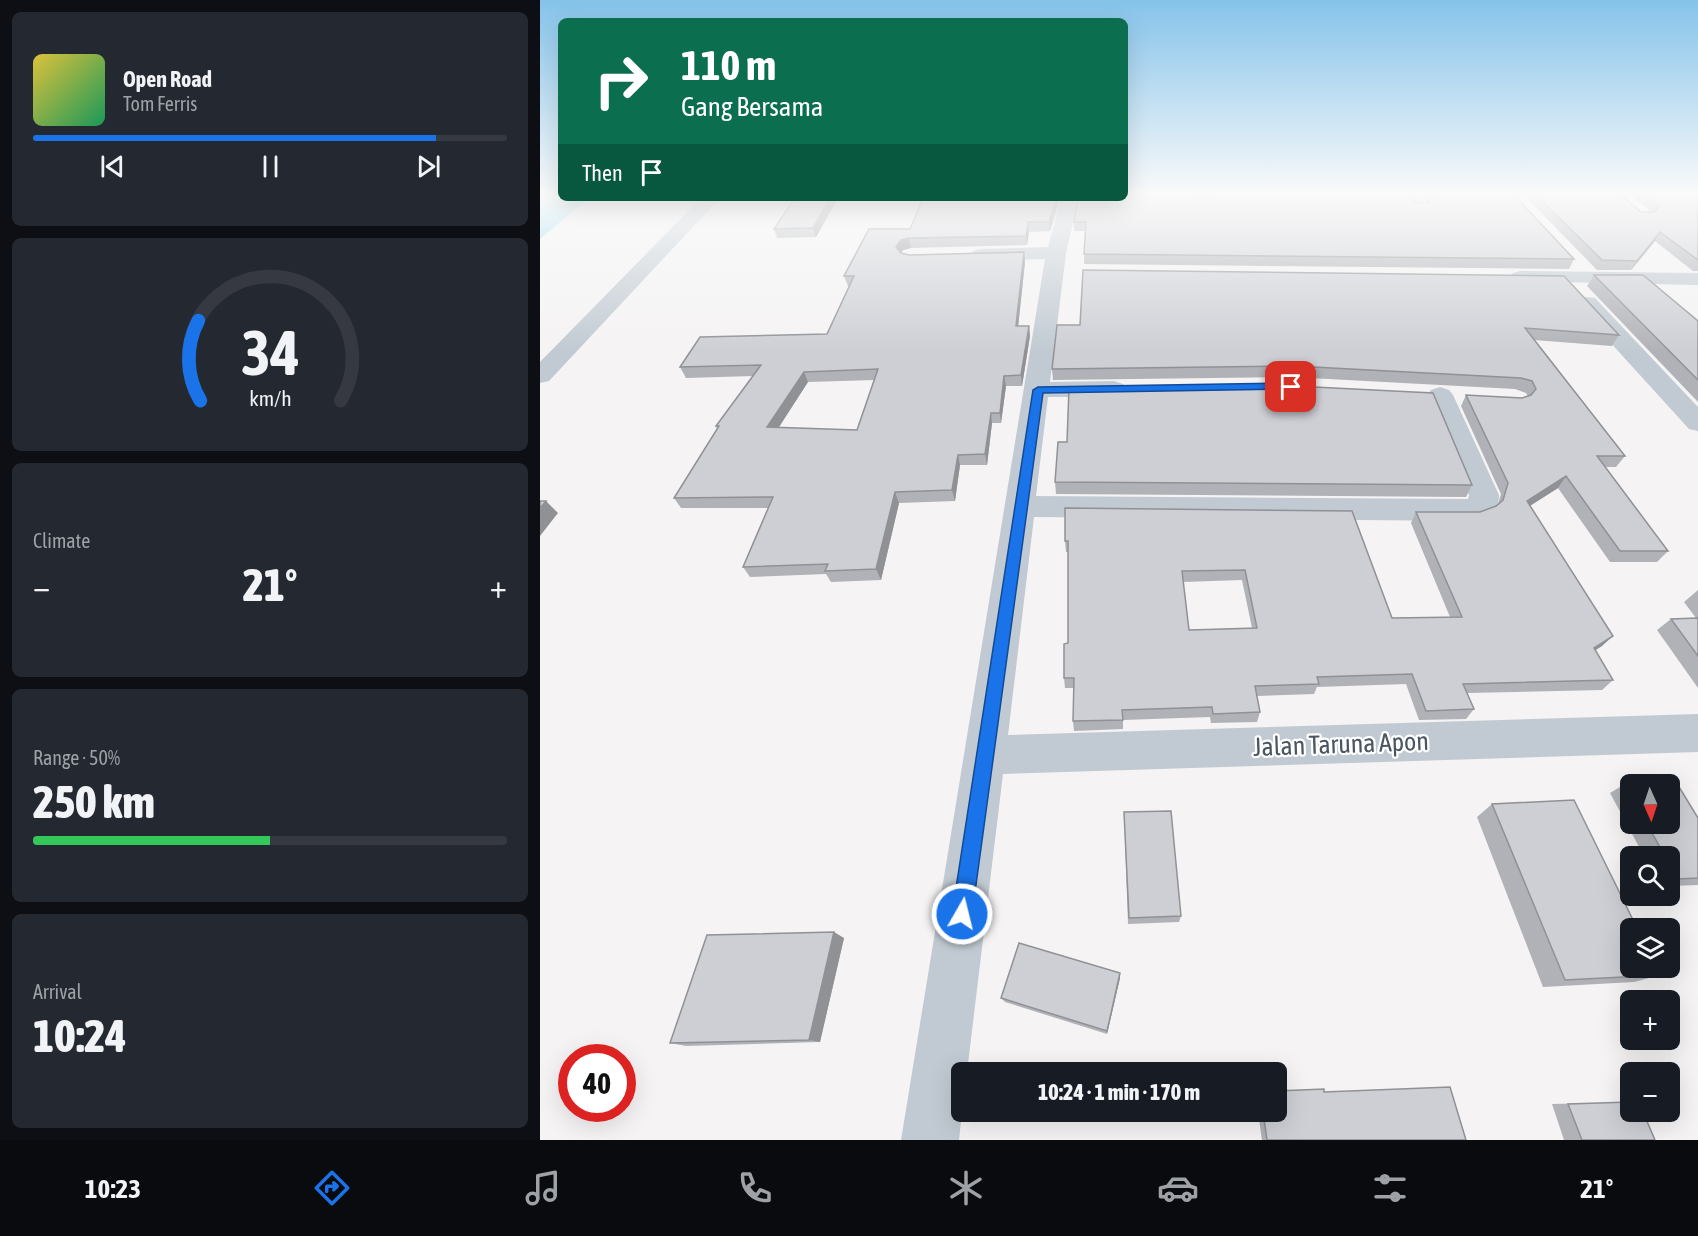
<!DOCTYPE html>
<html lang="en">
<head>
<meta charset="utf-8">
<style>
  :root { --surface:#171b24; --page:#242831; --text:#f1f3f6; --muted:#9ea1a6; --line:#363941; --accent:#1a73e8 }
  body { margin:0; font-family:"Asap Condensed",sans-serif; background:var(--page); color:var(--text); height:100vh; display:flex; flex-direction:column; font-size:22px; white-space:nowrap }
  * { box-sizing:border-box; margin:0 }
  p { font-size:20px; color:var(--muted) }
  .icon { flex:none; width:33px; height:33px; fill:none; stroke:currentColor; stroke-width:2; stroke-linecap:round; stroke-linejoin:round }
  .map { position:relative; flex:1; overflow:hidden }
  .panel { display:flex; flex-direction:column; gap:12px; padding:12px; background:#0d0f14; width:540px }
  .panel>* { flex:none }
  .guide { position:absolute; left:18px; top:18px; width:570px; height:183px; border-radius:9px; box-shadow:0 6px 24px #0002; background:#0b6e4f; color:#fff; overflow:hidden }
  .needle { width:39px; rotate:177deg }
  .controls { position:absolute; left:1080px; top:774px; display:grid; gap:12px }
  .controls a { display:grid; place-items:center; width:60px; height:60px; border-radius:9px; background:var(--surface); box-shadow:0 6px 24px #0002; font-size:30px }
  .speed { position:absolute; left:18px; top:1044px; display:flex; gap:12px; font-size:30px; font-weight:700; text-align:center }
  .speed>* { display:grid; place-content:center; width:78px; height:78px; border-radius:50%; background:var(--surface); box-shadow:0 6px 24px #0002; line-height:1 }
  .speed .limit { border:9px solid #d22; background:#fff; color:#111 }
  .pin { position:absolute; display:grid; place-items:center; width:51px; height:51px; color:#fff; margin:-26px; border-radius:12px; box-shadow:0 3px 9px #0006 }
  .me { position:absolute; width:66px; margin:-33px; rotate:8deg; stroke-linejoin:round; filter:drop-shadow(0 0 4px #0008) }
  .turn { display:flex; align-items:center; gap:21px; height:126px; padding:0 24px; font-size:27px }
  .turn .icon { width:78px; height:78px; stroke-width:2.5 }
  .turn b { display:block; font-size:42px; line-height:51px }
  .then { display:flex; align-items:center; height:57px; padding:0 24px; background:#0003; gap:12px; font-size:22px }
  .big { font-size:45px; font-weight:800; line-height:1.1 }
  .panel .widget { flex:1; display:flex; flex-direction:column; justify-content:center; gap:9px; min-width:0; padding:0 21px; border-radius:9px; background:var(--page) }
  .panel .dial { align-items:center; gap:0 }
  .dial svg { height:156px; overflow:visible; fill:none; stroke:var(--line); stroke-width:7; stroke-linecap:round; text-anchor:middle }
  .dial text { fill:var(--text); stroke:none }
  .song { display:flex; align-items:center; gap:18px }
  .cover { width:72px; height:72px; border-radius:9px; background:linear-gradient(135deg,hsl(50 70% 55%),hsl(150 70% 35%)) }
  .played { height:6px; border-radius:3px; background:linear-gradient(90deg,var(--accent) 85%,var(--line) 85%) }
  .keys { display:flex; justify-content:space-around; direction:ltr }
  .heat { display:flex; justify-content:space-between; align-items:center; font-size:33px; direction:ltr }
  .charge { height:9px; border-radius:4px; background:linear-gradient(90deg,#34c759 50%,var(--line) 0) }
  .trip { position:absolute; left:411px; top:1062px; width:336px; height:60px; border-radius:9px; background:var(--surface); box-shadow:0 6px 24px #0002; font-weight:800; line-height:60px; text-align:center }
  .tab-bar { display:flex; height:96px; justify-content:space-around; align-items:center; background:#090b0e; color:var(--muted) }
  .tab-bar .icon { width:42px; height:42px }
  .tab-bar .current { color:var(--accent) }
  .tab-bar b { font-size:27px; color:var(--text) }
  main { display:flex; flex:1; min-height:0 }
  .map>svg:first-child { display:block }
  .water { fill:#90daee }
  .lines { fill:none; stroke-linecap:round; stroke-linejoin:round }
  .minor { fill:#c1cad2; fill-rule:evenodd }
  .wall { fill:#b0b2b7; fill-rule:evenodd }
  .shaded-wall { fill:#909195 }
  .building { fill:#cdcfd5; stroke:#909195; stroke-width:1.5; fill-rule:evenodd }
  .route { fill:#1a73e8; stroke:#114b97; stroke-width:1.5 }
  .labels { text-anchor:middle; stroke-width:4.5; stroke-linejoin:round; paint-order:stroke }
  .near-street-label { font-size:26px; fill:#4a5661; stroke:#fff }
</style>
</head>
<body>
<main>
<section class="panel">
<div class="widget">
<div class="song"><i class="cover"></i><div><b>Open Road</b><p>Tom Ferris</p></div></div>
<div class="played"></div>
<div class="keys"><svg class="icon" aria-label="previous" viewBox="0 0 24 24"><path d="M18 5L8 12l10 7zM5 5v14"/></svg><svg class="icon" aria-label="pause" viewBox="0 0 24 24"><path d="M8 5v14M16 5v14"/></svg><svg class="icon" aria-label="next" viewBox="0 0 24 24"><path d="M6 5l10 7-10 7zM19 5v14"/></svg></div>
</div>
<div class="widget dial"><svg viewBox="0 0 100 80">
<path d="M14 69A42 42 0 1 1 86 69"/>
<path d="M14 69A42 42 0 0 1 13 28" stroke="#1a73e8"/>
<text x="50" y="56" font-size="32" font-weight="700">34</text>
<text x="50" y="72" font-size="11">km/h</text>
</svg></div>
<div class="widget"><p>Climate</p>
<div class="heat"><a>−</a><b class="big">21°</b><a>+</a></div>
</div>
<div class="widget"><p>Range · 50%</p><b class="big">250 km</b><div class="charge"></div></div>
<div class="widget"><p>Arrival</p><b class="big">10:24</b></div>
</section>
<div class="map">
<svg width="1158" height="1140" viewBox="0 0 1158 1140">
  <rect width="100%" height="100%" fill="#f5f3f3"/>
  <!-- water -->
  <path class="water" d="M 0,193 L 21,193 L 21,198 L 49,198 L 0,239 Z"/>
  <g class="lines">
    <!-- minor -->
    <path class="minor" d="M 860,193 L 877,193 L 887,206 L 884,210 L 872,210 Z
      M 161,198 L 180,198 L 9,381 L 0,383 L 0,362 Z
      M 521,198 L 539,198 L 526,253 L 510,382 L 574,381 L 583,384 L 587,389 L 583,394 L 574,397 L 508,397 L 496,496 L 928,499 L 929,495 L 887,395 L 891,390 L 900,387 L 909,390 L 913,395 L 959,495 C 959,512 948,516 933,521 L 494,517 L 468,735 L 1158,714 L 1158,752 L 463,774 L 427,1072 L 422,1072 L 422,1112 L 419,1140 L 361,1140 L 505,259 L 440,261 L 433,259 L 430,255 L 433,251 L 440,249 L 508,247 Z
      M 980,271 L 1158,273 L 1158,285 L 973,281 L 970,277 L 973,273 Z
      M 1047,297 L 1055,298 L 1158,407 L 1158,431 L 1149,429 L 1039,308 L 1036,303 L 1039,298 Z"/>
  </g>
  <!-- wall -->
  <path class="wall" d="M 671,193 L 867,193 L 875,203 L 887,203 L 879,193 L 972,193 L 1034,259 L 1029,269 L 544,264 L 545,231 L 534,231 L 534,222 L 660,196 L 672,196 L 673,195 Z
    M 982,193 L 1079,193 L 1101,212 L 1111,212 L 1089,193 L 1158,193 L 1158,271 L 1153,271 L 1115,241 L 1091,270 L 1057,270 Z
    M 255,198 L 298,198 L 276,237 L 237,238 L 234,229 Z
    M 383,198 L 520,198 L 510,231 L 489,232 L 487,245 L 371,248 L 363,250 L 361,253 L 369,255 L 484,252 L 485,262 L 478,326 L 489,326 L 490,336 L 482,386 L 466,386 L 461,423 L 452,423 L 447,465 L 420,465 L 415,501 L 359,503 L 341,580 L 291,582 L 286,574 L 210,577 L 203,567 L 229,508 L 141,508 L 134,498 L 177,429 L 176,426 L 213,376 L 146,378 L 140,367 L 287,334 L 309,286 L 308,286 L 304,276 L 370,229 ZM 334,380 L 317,430 L 238,428 L 268,382 Z
    M 543,270 L 1079,335 L 1072,346 L 994,340 L 1085,456 L 1076,467 L 1065,467 L 1128,551 L 1117,562 L 1070,562 L 1018,488 L 990,506 L 1062,646 L 1055,650 L 1073,680 L 1062,690 L 927,693 L 934,709 L 926,719 L 879,720 L 866,684 L 777,687 L 774,694 L 717,696 L 720,712 L 717,722 L 671,723 L 670,717 L 583,720 L 583,729 L 534,731 L 533,721 L 533,688 L 525,688 L 524,678 L 528,643 L 528,552 L 526,552 L 525,541 L 525,508 L 852,618 L 910,617 L 871,523 L 876,512 L 940,512 L 956,506 L 958,504 L 961,494 L 921,406 L 926,395 L 982,398 L 988,396 L 986,393 L 975,389 L 751,377 L 513,380 L 512,369 L 540,325 ZM 702,580 L 712,628 L 649,630 L 643,582 Z
    M 1054,275 L 1158,321 L 1158,402 L 1047,286 Z
    M 527,442 L 932,485 L 926,497 L 516,494 L 515,482 Z
    M 1158,590 L 1158,688 L 1117,630 L 1131,619 L 1156,618 L 1144,602 Z
    M 1136,782 L 1158,818 L 1158,885 L 1130,886 L 1130,856 L 1104,856 L 1070,793 L 1085,784 ZM 1090,784 L 1130,784 L 1130,824 L 1090,824 Z
    M 952,804 L 1121,975 L 1094,982 L 1003,987 L 937,817 Z
    M 584,812 L 641,916 L 639,922 L 588,924 Z
    M 304,938 L 280,1042 L 146,1046 L 130,1043 Z
    M 580,978 L 567,1034 L 465,1002 L 461,998 Z
    M 784,1092 L 926,1140 L 722,1140 L 718,1112 L 736,1112 Z
    M 1090,1102 L 1115,1140 L 1024,1140 L 1012,1104 Z"/>
  <!-- shaded-wall -->
  <path class="shaded-wall" d="M 290,198 L 298,198 L 276,237 L 273,228 Z
    M 517,198 L 520,198 L 510,231 L 509,222 Z
    M 488,222 L 489,232 L 487,245 L 486,236 Z
    M 1120,232 L 1115,241 L 1091,270 L 1097,261 Z
    M 369,238 L 371,248 L 363,250 L 359,256 L 356,247 L 361,240 Z
    M 484,252 L 485,262 L 477,337 L 476,326 Z
    M 489,326 L 490,336 L 482,386 L 481,375 Z
    M 264,372 L 268,382 L 232,438 L 227,427 Z
    M 464,376 L 466,386 L 461,423 L 460,413 Z
    M 451,413 L 452,423 L 447,465 L 445,454 Z
    M 418,455 L 420,465 L 415,501 L 412,490 Z
    M 1026,476 L 1018,488 L 980,512 L 987,501 Z
    M 355,492 L 359,503 L 341,580 L 336,569 Z
    M 6,501 L 18,513 L 0,536 L 0,508 Z
    M 1073,636 L 1062,646 L 1043,658 L 1054,648 Z
    M 294,932 L 304,938 L 280,1042 L 269,1040 Z
    M 580,973 L 580,978 L 567,1034 L 567,1031 Z"/>
  <!-- building -->
  <path class="building" d="M 585,193 L 658,193 L 660,196 L 672,196 L 675,193 L 867,193 L 875,203 L 887,203 L 892,197 L 889,193 L 972,193 L 1034,259 L 544,254 L 546,222 L 534,222 L 538,198 L 585,198 Z
    M 994,193 L 1079,193 L 1101,212 L 1114,212 L 1120,206 L 1104,193 L 1158,193 L 1158,260 L 1120,232 L 1097,261 L 1062,260 Z
    M 255,198 L 290,198 L 273,228 L 234,229 Z
    M 383,198 L 517,198 L 509,222 L 488,222 L 486,236 L 369,238 L 361,240 L 356,247 L 361,253 L 369,255 L 484,252 L 476,326 L 489,326 L 481,375 L 464,376 L 460,413 L 451,413 L 445,454 L 418,455 L 412,490 L 355,492 L 336,569 L 285,571 L 288,564 L 203,567 L 233,497 L 134,498 L 179,426 L 176,426 L 221,365 L 140,367 L 160,337 L 287,334 L 314,276 L 304,276 L 329,229 L 370,229 ZM 338,369 L 317,430 L 227,427 L 264,372 Z
    M 543,270 L 1024,276 L 1079,335 L 985,328 L 1085,456 L 1057,456 L 1128,551 L 1080,551 L 1026,476 L 987,501 L 1073,636 L 1054,648 L 1073,680 L 923,684 L 934,709 L 886,711 L 872,674 L 777,677 L 779,684 L 715,686 L 720,712 L 673,714 L 672,707 L 582,710 L 583,720 L 533,721 L 534,678 L 524,678 L 524,644 L 528,643 L 528,541 L 525,541 L 525,508 L 812,511 L 852,618 L 922,617 L 876,512 L 940,512 L 956,506 L 963,500 L 968,483 L 926,395 L 982,398 L 991,395 L 996,389 L 992,381 L 981,378 L 754,366 L 512,369 L 517,325 L 540,325 ZM 705,570 L 717,628 L 649,630 L 642,571 Z
    M 1054,275 L 1103,275 L 1158,321 L 1158,380 Z
    M 754,386 L 893,393 L 932,485 L 515,482 L 518,442 L 527,442 L 529,388 Z
    M 0,501 L 6,501 L 0,508 Z
    M 1158,618 L 1158,656 L 1131,619 Z
    M 1136,782 L 1158,818 L 1158,878 L 1138,879 L 1130,864 L 1130,856 L 1125,856 L 1107,824 L 1130,824 L 1130,784 L 1090,784 L 1090,794 L 1085,784 Z
    M 1034,800 L 1097,928 L 1090,928 L 1090,968 L 1117,968 L 1121,975 L 1025,980 L 952,804 Z
    M 631,811 L 641,916 L 589,918 L 584,812 Z
    M 294,932 L 269,1040 L 130,1043 L 167,935 Z
    M 479,943 L 580,973 L 567,1031 L 461,998 Z
    M 910,1087 L 926,1140 L 727,1140 L 723,1112 L 736,1112 L 736,1091 L 784,1089 L 784,1092 Z
    M 1090,1102 L 1090,1112 L 1103,1112 L 1115,1140 L 1042,1140 L 1028,1104 Z"/>
  <!-- sky -->
  <linearGradient id="sky" x2="0" y2="1"><stop stop-color="#85c3ea"/><stop offset="0.55" stop-color="#fafafa"/><stop offset="1" stop-color="#fafafa" stop-opacity="0"/></linearGradient>
  <rect width="1158" height="352" fill="url(#sky)"/>
  <!-- route -->
  <path class="route" d="M 751,383 L 756,387 L 755,389 L 503,393 L 432,914 L 429,920 L 422,923 L 415,920 L 412,914 L 493,390 L 498,387 Z"/>
  <g class="labels">
    <!-- near-street labels -->
    <g class="near-street-label">
      <text transform="translate(801 744) rotate(-2)" y="9">Jalan Taruna Apon</text>
    </g>
  </g>
</svg>
<div class="controls">
<a><svg class="needle" viewBox="-14 -14 28 28"><path d="M0-13l5 13h-10z" fill="#e53935"/><path d="M0 13l5-13h-10z" fill="#9ea1a6"/></svg></a>
<a><svg class="icon" aria-label="search" viewBox="0 0 24 24"><circle cx="10" cy="10" r="6"/><path d="M15 15l6 6"/></svg></a>
<a><svg class="icon" aria-label="layers" viewBox="0 0 24 24"><path d="M12 4l9 5-9 5-9-5zM3 14l9 5 9-5"/></svg></a>
<a>+</a>
<a>−</a>
</div>
<div class="speed"><div class="limit">40</div></div>
<div class="pin" style="left:751px;top:387px;background:#d93025"><svg class="icon" aria-label="arrive" viewBox="0 0 24 24"><path d="M6 21V4h12l-3 4 3 4H6"/></svg></div>
<svg class="me" style="left:422px;top:914px" viewBox="-20 -20 40 40"><circle r="17" fill="#1a73e8" stroke="#fff" stroke-width="3"/><path d="M0-11L8 9 0 5-8 9z" fill="#fff"/></svg>
<div class="trip">10:24 · 1 min · 170 m</div>
<div class="guide">
<div class="turn"><svg class="icon" aria-label="right" viewBox="0 0 24 24"><path d="M7 20v-9h11M14 6l5 5-5 5"/></svg><div><b>110 m</b>Gang Bersama</div></div>
<div class="then">Then<svg class="icon" aria-label="arrive" viewBox="0 0 24 24"><path d="M6 21V4h12l-3 4 3 4H6"/></svg></div>
</div>
</div>
</main>
<nav class="tab-bar">
<b>10:23</b>
<svg class="icon current" aria-label="directions" viewBox="0 0 24 24"><path d="M12 3l9 9-9 9-9-9zM9 14v-3h6M13 9l2 2-2 2"/></svg>
<svg class="icon" aria-label="music" viewBox="0 0 24 24"><path d="M9 18V5l10-2v13"/><circle cx="6" cy="18" r="3"/><circle cx="16" cy="16" r="3"/></svg>
<svg class="icon" aria-label="phone" viewBox="0 0 24 24"><path d="M5 4h4l2 5-3 2q2 4 5 5l2-3 5 2v4C11 20 4 13 5 4z"/></svg>
<svg class="icon" aria-label="climate" viewBox="0 0 24 24"><path d="M12 3v18M4 7l16 10M4 17L20 7"/></svg>
<svg class="icon" aria-label="car" viewBox="0 0 24 24"><path d="M5 17H2v-5l4-1 3-4h7l3 4 3 1v5h-3M9 17h6M6 11h13"/><circle cx="7" cy="17" r="2"/><circle cx="17" cy="17" r="2"/></svg>
<svg class="icon" aria-label="filters" viewBox="0 0 24 24"><path d="M4 7h16M4 17h16"/><circle cx="9" cy="7" r="2"/><circle cx="15" cy="17" r="2"/></svg>
<b>21°</b>
</nav>
</body>
</html>
